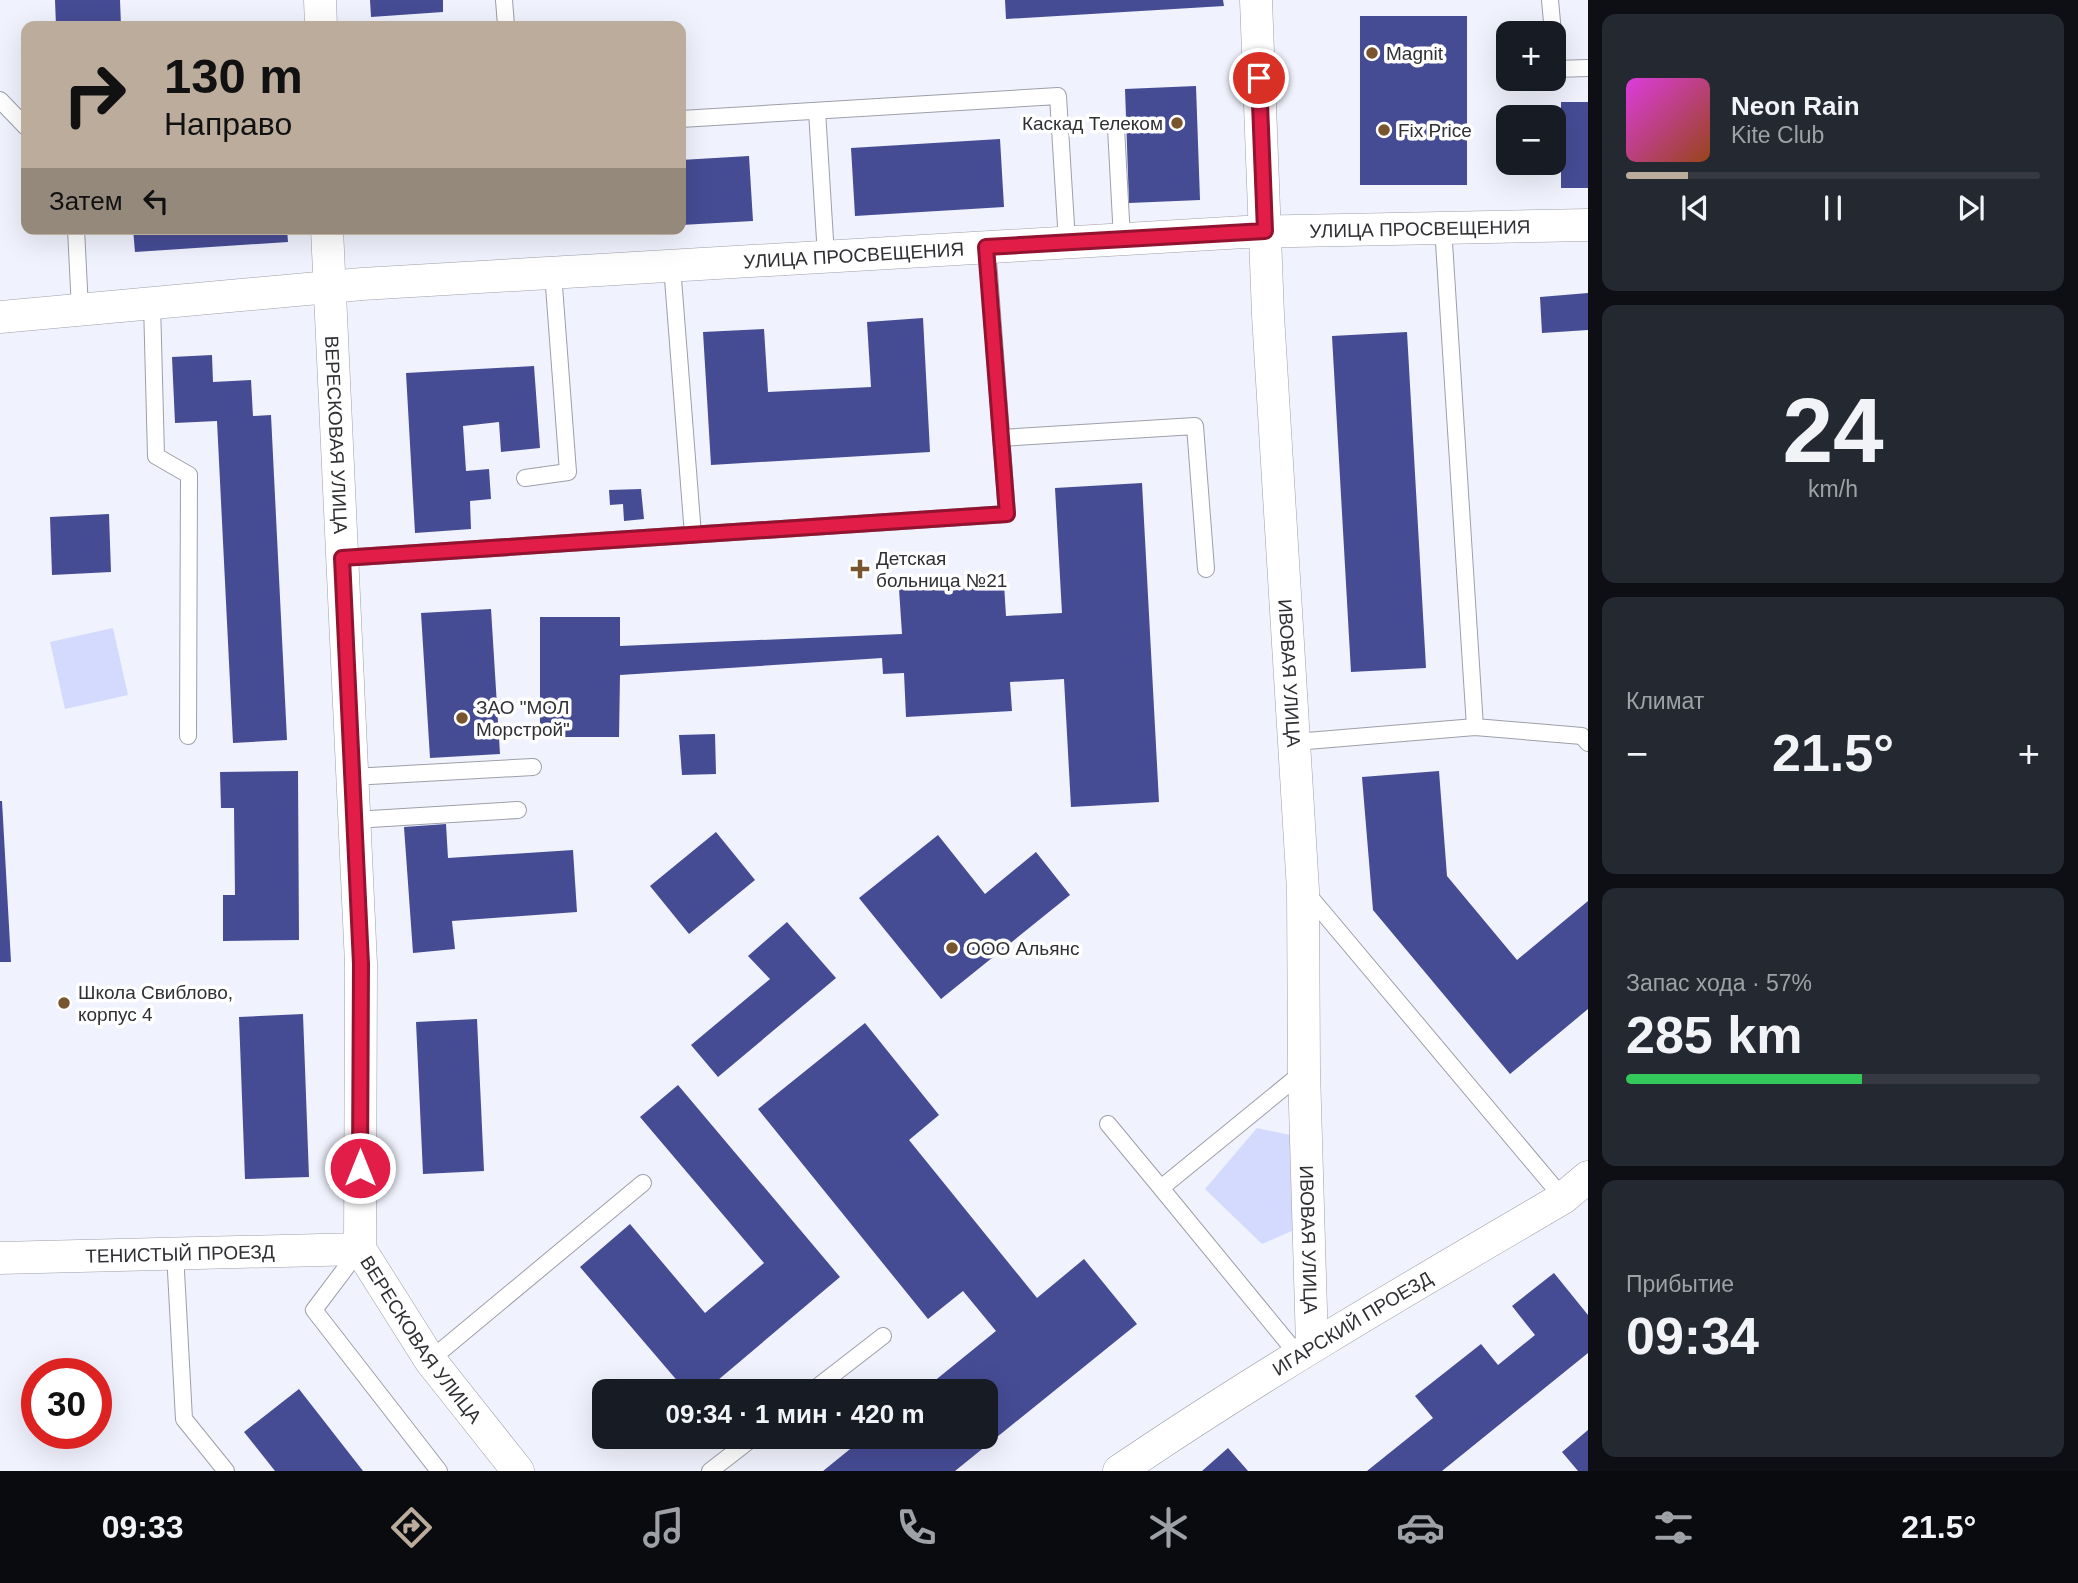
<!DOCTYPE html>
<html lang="ru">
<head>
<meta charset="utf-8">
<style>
  :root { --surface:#171b24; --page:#242831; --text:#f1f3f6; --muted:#9ea1a6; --line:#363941; --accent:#bbac9c }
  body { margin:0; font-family:Helvetica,sans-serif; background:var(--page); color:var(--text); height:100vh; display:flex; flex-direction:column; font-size:26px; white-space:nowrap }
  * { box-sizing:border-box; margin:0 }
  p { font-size:23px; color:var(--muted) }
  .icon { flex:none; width:38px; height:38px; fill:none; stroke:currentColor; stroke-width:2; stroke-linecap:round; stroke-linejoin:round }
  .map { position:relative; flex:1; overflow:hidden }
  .panel { display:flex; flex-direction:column; gap:14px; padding:14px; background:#0d0f14; width:490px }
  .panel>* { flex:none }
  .guide { position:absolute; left:21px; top:21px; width:665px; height:214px; border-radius:14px; box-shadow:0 7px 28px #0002; background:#bbac9c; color:#111; overflow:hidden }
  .fabs { position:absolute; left:1496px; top:21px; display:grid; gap:14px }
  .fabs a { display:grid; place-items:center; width:70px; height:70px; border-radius:14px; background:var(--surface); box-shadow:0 7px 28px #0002; font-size:35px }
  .speed { position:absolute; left:21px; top:1358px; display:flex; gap:14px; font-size:35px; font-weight:700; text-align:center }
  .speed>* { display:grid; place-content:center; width:91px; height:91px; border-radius:50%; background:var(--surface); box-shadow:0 7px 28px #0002; line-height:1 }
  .speed .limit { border:10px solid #d22; background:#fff; color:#111 }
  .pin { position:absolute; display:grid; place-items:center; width:60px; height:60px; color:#fff; margin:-30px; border:4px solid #fff; border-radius:50%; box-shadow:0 2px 7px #0007 }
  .me { position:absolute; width:77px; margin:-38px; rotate:0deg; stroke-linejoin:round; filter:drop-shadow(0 0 5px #0008) }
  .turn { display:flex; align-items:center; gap:24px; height:147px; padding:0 28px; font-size:32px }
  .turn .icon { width:91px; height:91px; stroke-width:2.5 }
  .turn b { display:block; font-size:49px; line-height:60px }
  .then { display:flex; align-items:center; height:66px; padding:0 28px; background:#0003; gap:14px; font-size:26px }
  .big { font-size:52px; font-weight:700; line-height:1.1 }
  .panel .widget { flex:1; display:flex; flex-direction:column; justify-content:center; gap:10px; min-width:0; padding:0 24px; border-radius:14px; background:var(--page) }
  .panel .dial { align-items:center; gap:0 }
  .dial b { font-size:91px; line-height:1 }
  .song { display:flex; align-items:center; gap:21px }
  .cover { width:84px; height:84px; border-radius:10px; background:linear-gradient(135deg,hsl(300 70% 55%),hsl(20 70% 35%)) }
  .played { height:7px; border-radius:4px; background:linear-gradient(90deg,var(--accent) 15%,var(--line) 15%) }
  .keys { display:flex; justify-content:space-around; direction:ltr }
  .heat { display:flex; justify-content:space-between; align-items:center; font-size:38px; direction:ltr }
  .charge { height:10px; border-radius:5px; background:linear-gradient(90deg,#34c759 57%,var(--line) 0) }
  .trip { position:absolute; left:592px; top:1379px; width:406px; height:70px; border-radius:14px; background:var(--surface); box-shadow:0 7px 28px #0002; font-weight:700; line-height:70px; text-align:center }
  .tab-bar { display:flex; height:112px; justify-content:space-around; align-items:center; background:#090b0e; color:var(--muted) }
  .tab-bar .icon { width:49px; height:49px }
  .tab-bar .selected { color:var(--accent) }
  .tab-bar b { font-size:32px; color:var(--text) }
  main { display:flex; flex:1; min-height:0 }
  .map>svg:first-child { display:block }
  .green { fill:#d4dafd }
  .building { fill:#464c94 }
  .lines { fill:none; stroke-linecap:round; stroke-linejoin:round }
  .service-casing { stroke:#9d9fa9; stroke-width:18 }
  .minor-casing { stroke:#9d9fa9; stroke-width:33 }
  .service { stroke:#fff; stroke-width:16 }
  .minor { stroke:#fff; stroke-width:32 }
  .route-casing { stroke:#92132f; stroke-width:18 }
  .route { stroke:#e11d48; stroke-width:12 }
  .poi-dot { fill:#78552e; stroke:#fff; stroke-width:2.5 }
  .labels { text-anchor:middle; stroke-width:7; stroke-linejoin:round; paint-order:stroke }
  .poi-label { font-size:19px; fill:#2f3034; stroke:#fff; text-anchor:start }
  .street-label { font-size:19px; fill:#2f3034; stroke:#fff }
</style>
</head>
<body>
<main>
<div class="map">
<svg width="1588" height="1471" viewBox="0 0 1588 1471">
  <rect width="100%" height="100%" fill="#f0f2fd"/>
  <!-- green -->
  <path class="green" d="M 113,628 L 128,695 L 65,709 L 50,642 Z
    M 1257,1128 L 1290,1135 L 1294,1230 L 1262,1244 L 1205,1189 Z"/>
  <!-- building -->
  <path class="building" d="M 55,0 L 120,0 L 121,26 L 56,26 Z
    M 370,0 L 443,0 L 443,12 L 371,17 Z
    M 1005,0 L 1223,0 L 1224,6 L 1006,19 Z
    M 1360,16 L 1467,16 L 1467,185 L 1360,185 Z
    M 1196,86 L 1200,200 L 1129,203 L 1125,89 Z
    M 1561,102 L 1588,102 L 1588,188 L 1561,188 Z
    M 1000,139 L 1004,207 L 855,216 L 851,148 Z
    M 749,156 L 753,221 L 681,225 L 681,160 Z
    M 133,229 L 287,229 L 288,242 L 135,252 Z
    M 1588,293 L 1588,330 L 1542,333 L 1540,297 Z
    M 923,318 L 930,452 L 711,465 L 703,332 L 764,329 L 768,392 L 871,387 L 867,322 Z
    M 1407,332 L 1426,668 L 1351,672 L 1332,336 Z
    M 212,355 L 213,382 L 251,380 L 253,416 L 271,415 L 287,740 L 233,743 L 217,421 L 175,423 L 172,357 Z
    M 534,366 L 540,448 L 501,452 L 499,422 L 463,426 L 466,471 L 489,469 L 491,499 L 470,501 L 471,529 L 415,533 L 406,373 Z
    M 1142,483 L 1159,802 L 1071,807 L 1064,679 L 1010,682 L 1012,711 L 906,717 L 904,673 L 883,674 L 882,658 L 620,675 L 619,737 L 540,737 L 540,617 L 620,617 L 620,646 L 902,634 L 899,589 L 1004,584 L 1006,616 L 1062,613 L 1055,488 Z
    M 641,489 L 644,519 L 624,521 L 623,504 L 610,505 L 609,490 Z
    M 109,514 L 111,572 L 52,575 L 50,517 Z
    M 491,609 L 500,754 L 430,758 L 421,613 Z
    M 715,734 L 716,774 L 682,775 L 679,735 Z
    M 298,771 L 299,940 L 223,941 L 223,895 L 235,895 L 234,808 L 221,808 L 220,772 Z
    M 1439,771 L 1447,876 L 1517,960 L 1588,901 L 1588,1009 L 1510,1074 L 1373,910 L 1362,777 Z
    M 0,801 L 2,801 L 11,962 L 0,962 Z
    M 446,824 L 448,858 L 573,850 L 577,912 L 452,921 L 455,949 L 413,953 L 404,827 Z
    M 716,832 L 755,880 L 689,934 L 650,886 Z
    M 938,835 L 985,894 L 1036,852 L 1070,895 L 941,999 L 859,898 Z
    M 787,922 L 836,978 L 718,1077 L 691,1045 L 770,979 L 748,956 Z
    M 303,1014 L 309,1177 L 245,1179 L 239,1017 Z
    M 477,1019 L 484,1171 L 423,1174 L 416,1022 Z
    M 865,1023 L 939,1115 L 909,1140 L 1037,1298 L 1084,1259 L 1137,1324 L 955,1471 L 823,1471 L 865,1437 L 985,1437 L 985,1391 L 922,1391 L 996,1331 L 963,1291 L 928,1319 L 758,1109 Z
    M 678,1085 L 840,1277 L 705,1391 L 686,1391 L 580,1267 L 630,1224 L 705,1313 L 764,1263 L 640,1117 Z
    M 1554,1273 L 1588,1315 L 1588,1353 L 1442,1471 L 1367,1471 L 1433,1418 L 1415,1396 L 1481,1344 L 1498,1365 L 1535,1335 L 1512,1306 Z
    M 299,1389 L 363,1471 L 275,1471 L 244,1432 Z
    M 1588,1430 L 1588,1471 L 1578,1471 L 1562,1452 Z
    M 1228,1448 L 1248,1471 L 1202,1471 Z"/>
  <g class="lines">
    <defs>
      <path id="service" d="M 504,0 L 506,26
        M 1550,0 L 1553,33
        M 1554,52 L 1555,69 L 1588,68
        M 0,100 L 26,127
        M 817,111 L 826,256
        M 681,119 L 1058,96 L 1067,242
        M 1116,128 L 1122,239
        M 76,229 L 80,309
        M 672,266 L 693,535
        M 152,303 L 156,456 L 189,475 L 188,736
        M 1001,438 L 1195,426 L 1206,569
        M 525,478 L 568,472 L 553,273
        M 342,558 L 1007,514 L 987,247
        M 1475,727 L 1582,736 L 1588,743
        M 1295,742 L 1475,727 L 1443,227
        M 352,777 L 533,767
        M 354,820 L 518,810
        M 1305,891 L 1563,1198
        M 1108,1124 L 1161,1188
        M 360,1249 L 314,1310 L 439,1471
        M 175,1253 L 184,1419 L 226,1471
        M 1298,1355 L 1161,1188 L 1303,1072
        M 430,1360 L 643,1183
        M 812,1391 L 883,1336
        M 710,1471 L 754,1437"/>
      <g id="minor">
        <path d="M 320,0 L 321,26"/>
        <path id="s1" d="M 1256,0 L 1268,315 L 1303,890 L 1304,1071 L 1312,1345"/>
        <path id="s2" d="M 327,229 L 361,964 L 360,1249 L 430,1360 L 518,1471"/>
        <path id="s3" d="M 0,317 L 362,284 L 1245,232 L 1588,225"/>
        <path id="s4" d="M 0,1258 L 360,1249"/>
        <path id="s5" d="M 1119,1471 C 1263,1373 1413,1286 1563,1198 L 1588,1177"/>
      </g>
    </defs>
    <!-- service casing -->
    <use href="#service" class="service-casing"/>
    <!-- minor casing -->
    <use href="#minor" class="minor-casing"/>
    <!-- service -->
    <use href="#service" class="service"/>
    <!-- minor -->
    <use href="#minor" class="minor"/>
  </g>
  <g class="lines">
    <defs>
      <path id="route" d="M 360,1168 L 361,964 L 342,558 L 1007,514 L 986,247 L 1265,231 L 1259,78"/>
    </defs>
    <!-- route casing -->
    <use href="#route" class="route-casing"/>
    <!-- route -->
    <use href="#route" class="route"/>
  </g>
  <!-- markers -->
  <g class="poi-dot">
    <circle cx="1372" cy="53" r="7"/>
    <circle cx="1177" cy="123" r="7"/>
    <circle cx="1384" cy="130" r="7"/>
    <path d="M856.5 558.5h7v7h7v7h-7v7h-7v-7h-7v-7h7z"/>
    <circle cx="462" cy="718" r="7"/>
    <circle cx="952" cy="948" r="7"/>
    <circle cx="64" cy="1003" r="7"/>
  </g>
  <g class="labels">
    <!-- poi labels -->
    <g class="poi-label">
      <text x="1386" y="60">Magnit</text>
      <text x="1163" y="130" text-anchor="end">Каскад Телеком</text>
      <text x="1398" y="137">Fix Price</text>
      <text x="876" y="565">Детская<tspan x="876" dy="22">больница №21</tspan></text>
      <text x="476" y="714">ЗАО "МОЛ<tspan x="476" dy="22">Морстрой"</tspan></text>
      <text x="966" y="955">ООО Альянс</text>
      <text x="78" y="999">Школа Свиблово,<tspan x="78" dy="22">корпус 4</tspan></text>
    </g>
    <!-- street labels -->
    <g class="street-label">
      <text dy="7" stroke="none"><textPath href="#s3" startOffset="1423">УЛИЦА ПРОСВЕЩЕНИЯ</textPath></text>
      <text dy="7" stroke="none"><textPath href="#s3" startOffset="856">УЛИЦА ПРОСВЕЩЕНИЯ</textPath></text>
      <text dy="7" stroke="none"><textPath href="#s2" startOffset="206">ВЕРЕСКОВАЯ УЛИЦА</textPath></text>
      <text dy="7" stroke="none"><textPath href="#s1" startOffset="674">ИВОВАЯ УЛИЦА</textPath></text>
      <text dy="7" stroke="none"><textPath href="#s1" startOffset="1241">ИВОВАЯ УЛИЦА</textPath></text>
      <text dy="7" stroke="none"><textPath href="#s4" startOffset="180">ТЕНИСТЫЙ ПРОЕЗД</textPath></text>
      <text dy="7" stroke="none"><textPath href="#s5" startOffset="276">ИГАРСКИЙ ПРОЕЗД</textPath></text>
      <text dy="7" stroke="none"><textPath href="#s2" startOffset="1130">ВЕРЕСКОВАЯ УЛИЦА</textPath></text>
    </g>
  </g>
</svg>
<div class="fabs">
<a>+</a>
<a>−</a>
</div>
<div class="speed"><div class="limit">30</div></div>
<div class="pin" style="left:1259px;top:78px;background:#d93025"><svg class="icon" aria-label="arrive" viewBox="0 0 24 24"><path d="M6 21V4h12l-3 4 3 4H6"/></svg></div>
<svg class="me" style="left:360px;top:1168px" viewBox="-20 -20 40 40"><circle r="17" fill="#e11d48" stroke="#fff" stroke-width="3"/><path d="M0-11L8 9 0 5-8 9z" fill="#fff"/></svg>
<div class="trip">09:34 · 1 мин · 420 m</div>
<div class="guide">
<div class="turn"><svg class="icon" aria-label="right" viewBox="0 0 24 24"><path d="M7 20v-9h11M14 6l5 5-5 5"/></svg><div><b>130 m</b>Направо</div></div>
<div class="then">Затем<svg class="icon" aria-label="left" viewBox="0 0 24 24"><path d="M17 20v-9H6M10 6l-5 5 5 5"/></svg></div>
</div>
</div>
<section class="panel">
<div class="widget">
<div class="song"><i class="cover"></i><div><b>Neon Rain</b><p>Kite Club</p></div></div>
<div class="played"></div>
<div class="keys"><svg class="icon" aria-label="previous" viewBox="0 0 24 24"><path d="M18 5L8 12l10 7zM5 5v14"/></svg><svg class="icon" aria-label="pause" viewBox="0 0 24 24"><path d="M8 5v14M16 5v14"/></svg><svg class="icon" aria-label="next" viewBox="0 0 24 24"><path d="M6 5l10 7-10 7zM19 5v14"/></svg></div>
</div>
<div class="widget dial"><b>24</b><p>km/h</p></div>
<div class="widget"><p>Климат</p>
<div class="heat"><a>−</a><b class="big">21.5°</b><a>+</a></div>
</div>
<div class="widget"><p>Запас хода · 57%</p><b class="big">285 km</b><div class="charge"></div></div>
<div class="widget"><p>Прибытие</p><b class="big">09:34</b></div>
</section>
</main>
<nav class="tab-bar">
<b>09:33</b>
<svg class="icon selected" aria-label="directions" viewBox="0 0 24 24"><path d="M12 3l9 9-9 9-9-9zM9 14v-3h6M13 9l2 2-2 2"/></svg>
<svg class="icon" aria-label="music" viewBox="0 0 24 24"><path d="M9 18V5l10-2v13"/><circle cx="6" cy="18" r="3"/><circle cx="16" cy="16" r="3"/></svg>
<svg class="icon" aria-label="phone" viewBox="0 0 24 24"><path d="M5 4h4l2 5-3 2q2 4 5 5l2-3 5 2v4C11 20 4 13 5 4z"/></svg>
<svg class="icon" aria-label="climate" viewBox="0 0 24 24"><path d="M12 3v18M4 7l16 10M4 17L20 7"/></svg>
<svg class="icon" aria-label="car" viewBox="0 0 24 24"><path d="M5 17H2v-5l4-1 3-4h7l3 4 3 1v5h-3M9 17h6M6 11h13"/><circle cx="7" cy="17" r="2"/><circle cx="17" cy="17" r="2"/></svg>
<svg class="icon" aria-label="filters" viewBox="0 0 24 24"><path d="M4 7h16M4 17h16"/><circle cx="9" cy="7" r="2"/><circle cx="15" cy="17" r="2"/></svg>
<b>21.5°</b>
</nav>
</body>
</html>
